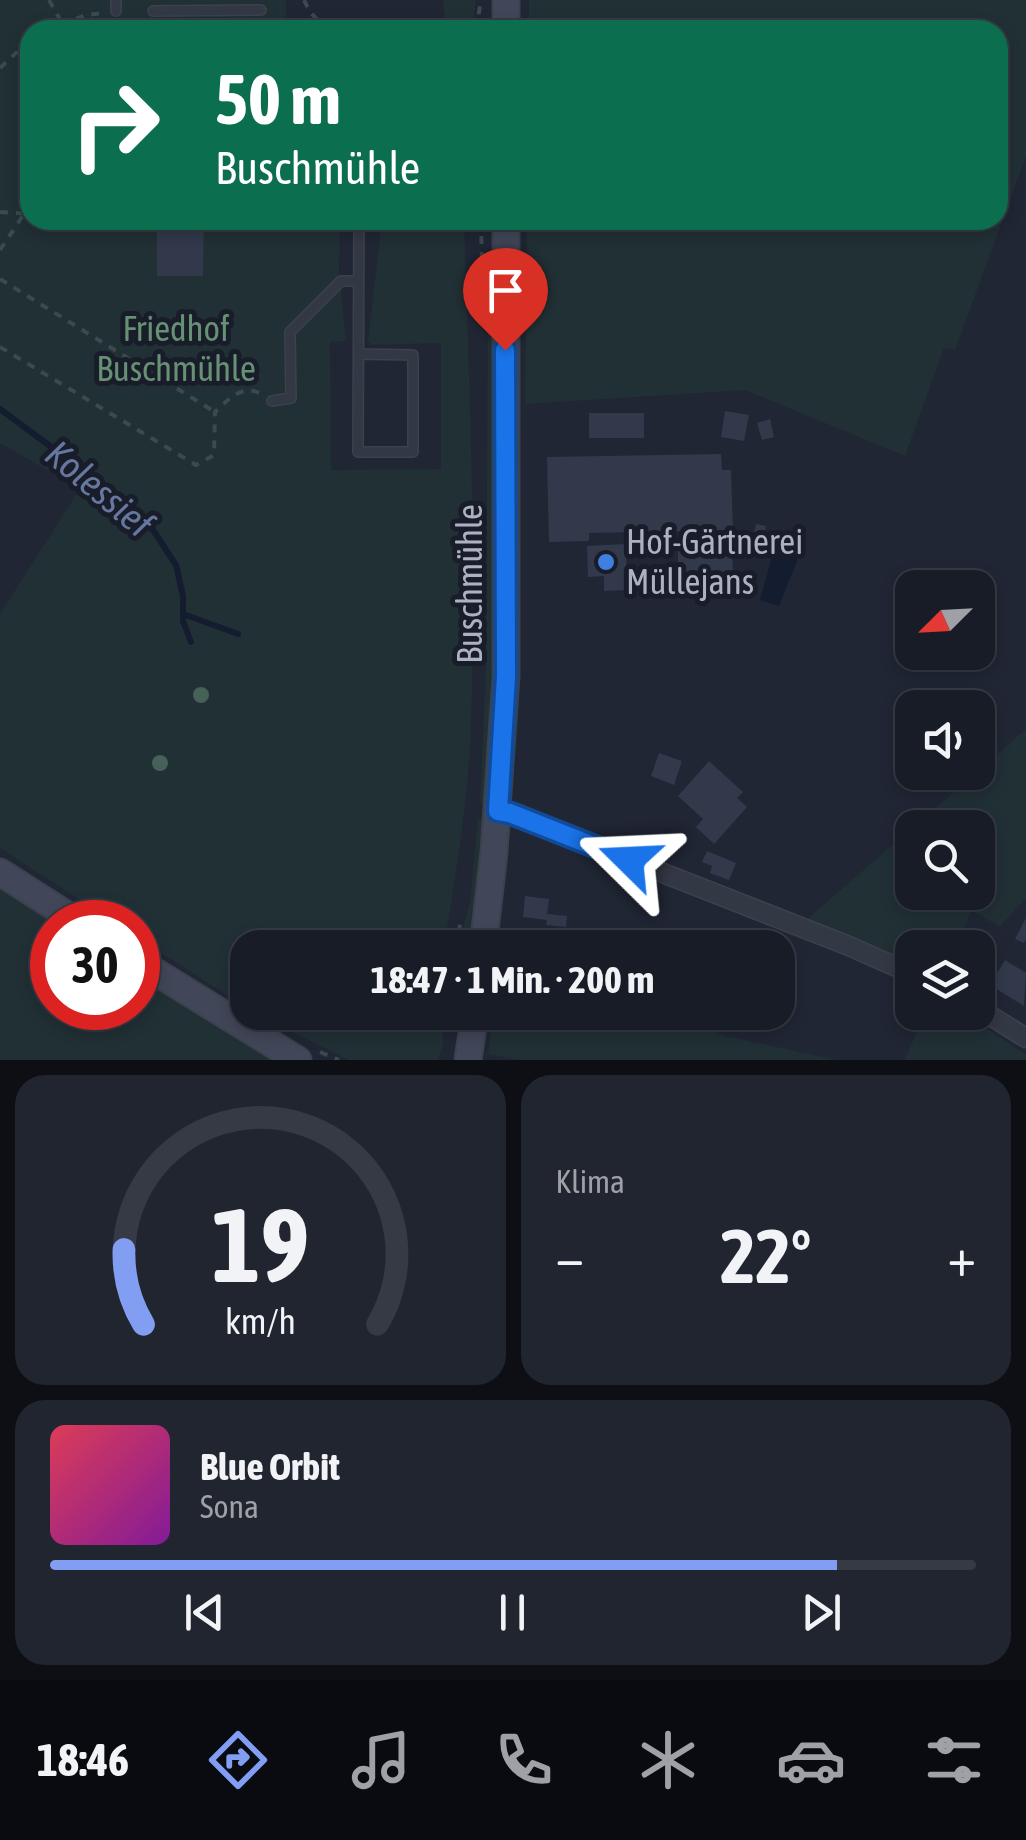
<!DOCTYPE html>
<html lang="de">
<head>
<meta charset="utf-8">
<style>
  :root { --surface:#181c27; --page:#21252f; --text:#f1f3f6; --muted:#9fa1a7; --line:#363a44; --accent:#819ef2 }
  body { margin:0; font-family:"Asap Condensed",sans-serif; background:var(--page); color:var(--text); height:100vh; display:flex; flex-direction:column; font-size:38px; white-space:nowrap }
  * { box-sizing:border-box; margin:0 }
  p { font-size:32px; color:var(--muted) }
  .icon { flex:none; width:55px; height:55px; fill:none; stroke:currentColor; stroke-width:2; stroke-linecap:round; stroke-linejoin:round }
  .map { position:relative; height:1060px; overflow:hidden }
  .side { display:flex; flex-direction:column; gap:15px; padding:15px; background:#0d0f15; flex:1 }
  .side>* { flex:none }
  .guide { position:absolute; left:20px; top:20px; width:988px; height:210px; border-radius:30px; box-shadow:0 5px 15px #0003,0 0 0 2px var(--line); background:#0b6e4f; color:#fff; overflow:hidden }
  .needle { width:65px; rotate:246deg }
  .controls { position:absolute; left:895px; top:570px; display:grid; gap:20px }
  .controls a { display:grid; place-items:center; width:100px; height:100px; border-radius:20px; background:var(--surface); box-shadow:0 5px 15px #0003,0 0 0 2px var(--line); font-size:50px }
  .speed { position:absolute; left:30px; top:900px; display:flex; gap:20px; font-size:50px; font-weight:700; text-align:center }
  .speed>* { display:grid; place-content:center; width:130px; height:130px; border-radius:50%; background:var(--surface); box-shadow:0 5px 15px #0003,0 0 0 2px var(--line); line-height:1 }
  .speed .limit { border:15px solid #d22; background:#fff; color:#111 }
  .pin { position:absolute; display:grid; place-items:center; width:85px; height:85px; color:#fff; margin:-102px -42px; border-radius:50% 50% 50% 0; rotate:-45deg; box-shadow:0 0 10px #0007 }
  .pin .icon { rotate:45deg }
  .me { position:absolute; width:110px; margin:-55px; rotate:291deg; stroke-linejoin:round; filter:drop-shadow(0 0 8px #0008) }
  .turn { display:flex; align-items:center; gap:35px; height:210px; padding:0 30px; font-size:45px }
  .turn .icon { width:130px; height:130px; stroke-width:2.5 }
  .turn b { display:block; font-size:70px; line-height:85px }
  .big { font-size:75px; font-weight:700; line-height:1.1 }
  .side .card { flex:1; display:flex; flex-direction:column; justify-content:center; gap:15px; min-width:0; padding:0 35px; border-radius:30px; background:var(--page) }
  .side .dial { align-items:center; gap:0 }
  .dial svg { height:260px; overflow:visible; fill:none; stroke:var(--line); stroke-width:7; stroke-linecap:round; text-anchor:middle }
  .dial text { fill:var(--text); stroke:none }
  .song { display:flex; align-items:center; gap:30px }
  .cover { width:120px; height:120px; border-radius:15px; background:linear-gradient(135deg,hsl(350 70% 55%),hsl(290 70% 35%)) }
  .played { height:10px; border-radius:5px; background:linear-gradient(90deg,var(--accent) 85%,var(--line) 85%) }
  .keys { display:flex; justify-content:space-around; direction:ltr }
  .heat { display:flex; justify-content:space-between; align-items:center; font-size:55px; direction:ltr }
  .side .tiles { flex:1; display:grid; gap:15px; grid-template-columns:1fr 1fr }
  .card:last-child { grid-column:span 2 }
  .trip { position:absolute; left:230px; top:930px; width:565px; height:100px; border-radius:30px; background:var(--surface); box-shadow:0 5px 15px #0003,0 0 0 2px var(--line); font-weight:700; line-height:100px; text-align:center }
  .menu { display:flex; height:160px; justify-content:space-around; align-items:center; background:#0a0b10; color:var(--muted) }
  .menu .icon { width:70px; height:70px }
  .menu .on { color:var(--accent) }
  .menu b { font-size:45px; color:var(--text) }
  .map>svg:first-child { display:block }
  .green { fill:#213035 }
  .water { fill:#141c30 }
  .lines { fill:none; stroke-linecap:round; stroke-linejoin:round }
  .stream { stroke:#141c30; stroke-width:6 }
  .building { fill:#32394b }
  .lane-casing { stroke:#3c414e; stroke-width:12 }
  .street-casing { stroke:#3c414e; stroke-width:21 }
  .secondary-casing { stroke:#3c414e; stroke-width:29 }
  .path { stroke:#3a4a4e; stroke-width:4; stroke-dasharray:8 8; stroke-linecap:butt }
  .lane { stroke:#333845; stroke-width:9 }
  .street { stroke:#333845; stroke-width:18 }
  .secondary { stroke:#414758; stroke-width:25 }
  .tree { fill:#466158 }
  .route-casing { stroke:#114b97; stroke-width:25 }
  .route { stroke:#1a73e8; stroke-width:18 }
  .shop-dot { fill:#3f7fe0; stroke:#191d29; stroke-width:4 }
  .labels { text-anchor:middle; stroke-width:10; stroke-linejoin:round; paint-order:stroke }
  .park-label { font-size:35px; fill:#669175; stroke:#191d29 }
  .poi-label { font-size:35px; fill:#adb2c2; stroke:#191d29; text-anchor:start }
  .street-label { font-size:35px; fill:#adb2c2; stroke:#191d29 }
  .water-label { font-size:38px; font-style:italic; fill:#6778a0; stroke:#191d29 }
</style>
</head>
<body>
<div class="map">
<svg width="1026" height="1060" viewBox="0 0 1026 1060">
  <rect width="100%" height="100%" fill="#202634"/>
  <!-- green -->
  <path class="green" d="M 0,0 L 286,0 L 286,17 L 300,30 L 30,30 L 30,220 L 340,220 L 339,272 L 346,341 L 330,342 L 331,470 L 441,469 L 441,343 L 372,345 L 368,341 L 382,220 L 464,220 C 469,387 477,554 471,721 C 469,797 456,873 444,947 L 248,948 L 247,1008 L 138,938 L 138,922 L 114,922 L 0,848 L 0,614 L 80,489 L 0,443 Z
    M 443,0 L 476,0 L 472,30 L 446,30 Z
    M 529,0 L 1026,0 L 1026,156 L 955,350 L 944,348 L 905,456 L 745,390 L 525,404 L 527,220 L 998,220 L 998,30 L 529,30 Z
    M 488,290 C 496,349 494,407 494,466 C 494,579 492,691 485,804 L 480,803 L 486,668 Z
    M 1026,729 L 1026,898 L 1000,926 L 972,911 L 955,947 L 912,948 L 912,964 L 806,920 L 912,828 L 912,892 L 978,892 L 978,828 L 913,828 Z
    M 478,819 L 484,819 L 477,908 L 466,947 L 457,948 L 470,902 Z
    M 0,884 L 60,922 L 52,922 L 52,1008 L 138,1008 L 138,972 L 275,1060 L 0,1060 Z
    M 925,1012 L 963,1013 L 1026,1055 L 1026,1060 L 905,1060 Z
    M 255,1013 L 442,1013 L 443,1045 L 438,1060 L 349,1060 Z
    M 663,1013 L 729,1037 L 836,1060 L 518,1060 L 488,1054 L 493,1013 Z"/>
  <!-- water -->
  <path class="water" d="M 779,531 L 804,543 L 779,606 L 760,600 Z"/>
  <g class="lines">
    <!-- stream -->
    <path class="stream" d="M 0,409 L 77,466 L 112,507 L 149,524 L 176,565 L 183,596 L 183,621 L 191,642
      M 183,614 L 238,634"/>
  </g>
  <!-- building -->
  <path class="building" d="M 157,220 L 204,220 L 203,276 L 157,276 Z
    M 725,411 L 749,415 L 744,441 L 721,437 Z
    M 589,413 L 644,413 L 644,438 L 589,438 Z
    M 770,419 L 774,437 L 762,440 L 757,423 Z
    M 721,454 L 722,470 L 731,470 L 733,530 L 589,533 L 589,541 L 549,542 L 547,457 Z
    M 756,524 L 766,526 L 764,536 L 754,533 Z
    M 626,544 L 627,590 L 604,591 L 604,576 L 588,577 L 587,546 Z
    M 678,544 L 732,544 L 733,575 L 678,575 Z
    M 659,753 L 682,761 L 674,785 L 651,776 Z
    M 709,761 L 743,792 L 737,798 L 747,807 L 714,844 L 696,827 L 703,819 L 678,796 Z
    M 707,851 L 736,863 L 729,880 L 710,873 L 712,866 L 702,862 Z
    M 525,896 L 549,899 L 547,914 L 567,916 L 566,927 L 546,925 L 547,920 L 523,917 Z
    M 1026,918 L 1026,939 L 1024,943 L 1015,939 Z
    M 1005,960 L 1026,973 L 1024,1006 L 990,985 Z"/>
  <g class="lines">
    <defs>
      <path id="lane" d="M 116,11 L 116,0
        M 153,11 L 261,10
        M 359,354 L 413,355 L 413,452 L 358,452 L 359,220
        M 272,401 L 291,398 L 290,332 L 341,281 L 358,281"/>
      <path id="street" d="M 498,811 L 510,813 L 849,946 L 912,974
        M 978,1008 L 1026,1038"/>
      <path id="secondary" d="M 506,30 L 506,0
        M 0,872 L 78,922
        M 483,948 L 494,852 L 506,676 L 506,220
        M 138,961 L 298,1060
        M 468,1060 L 475,1012"/>
    </defs>
    <!-- lane casing -->
    <use href="#lane" class="lane-casing"/>
    <!-- street casing -->
    <use href="#street" class="street-casing"/>
    <!-- secondary casing -->
    <use href="#secondary" class="secondary-casing"/>
    <!-- path -->
    <path class="path" d="M 49,0 L 66,30
      M 304,0 L 310,12 L 327,30
      M 46,30 L 86,15 L 104,13
      M 476,30 L 481,0
      M 0,68 L 30,40
      M 0,212 L 30,214
      M 481,220 L 482,265
      M 0,250 L 24,214
      M 0,279 L 215,412
      M 0,347 L 196,465 L 214,455 L 215,412 C 229,399 240,385 260,393
      M 454,948 L 462,918
      M 320,1052 L 339,1060"/>
    <!-- lane -->
    <use href="#lane" class="lane"/>
    <!-- street -->
    <use href="#street" class="street"/>
    <!-- secondary -->
    <use href="#secondary" class="secondary"/>
  </g>
  <!-- trees -->
  <g class="tree">
    <circle cx="201" cy="695" r="8"/>
    <circle cx="160" cy="763" r="8"/>
  </g>
  <g class="lines">
    <defs>
      <path id="route" d="M 505,350 L 506,676 L 498,811 L 510,813 L 629,860"/>
    </defs>
    <!-- route casing -->
    <use href="#route" class="route-casing"/>
    <!-- route -->
    <use href="#route" class="route"/>
  </g>
  <!-- markers -->
  <circle class="shop-dot" cx="606" cy="562" r="10"/>
  <g class="labels">
    <!-- park labels -->
    <g class="park-label">
      <text x="176" y="341">Friedhof<tspan x="176" dy="40">Buschmühle</tspan></text>
    </g>
    <!-- poi labels -->
    <g class="poi-label">
      <text x="626" y="554">Hof-Gärtnerei<tspan x="626" dy="40">Müllejans</tspan></text>
    </g>
    <!-- street labels -->
    <g class="street-label">
      <text transform="translate(470 584) rotate(-90)" y="12">Buschmühle</text>
    </g>
    <!-- water labels -->
    <g class="water-label">
      <text transform="translate(99 489) rotate(40)" y="13">Kolessief</text>
    </g>
  </g>
</svg>
<div class="controls">
<a><svg class="needle" viewBox="-14 -14 28 28"><path d="M0-13l5 13h-10z" fill="#e53935"/><path d="M0 13l5-13h-10z" fill="#9fa1a7"/></svg></a>
<a><svg class="icon" aria-label="sound" viewBox="0 0 24 24"><path d="M4 9h4l5-4v14l-5-4H4zM17 9q2 3 0 6"/></svg></a>
<a><svg class="icon" aria-label="search" viewBox="0 0 24 24"><circle cx="10" cy="10" r="6"/><path d="M15 15l6 6"/></svg></a>
<a><svg class="icon" aria-label="layers" viewBox="0 0 24 24"><path d="M12 4l9 5-9 5-9-5zM3 14l9 5 9-5"/></svg></a>
</div>
<div class="speed"><div class="limit">30</div></div>
<div class="pin" style="left:505px;top:350px;background:#d93025"><svg class="icon" aria-label="arrive" viewBox="0 0 24 24"><path d="M6 21V4h12l-3 4 3 4H6"/></svg></div>
<svg class="me" style="left:629px;top:860px" viewBox="-20 -20 40 40"><path d="M0-17L14 15 0 8-14 15z" fill="#1a73e8" stroke="#fff" stroke-width="4"/></svg>
<div class="trip">18:47 · 1 Min. · 200 m</div>
<div class="guide">
<div class="turn"><svg class="icon" aria-label="right" viewBox="0 0 24 24"><path d="M7 20v-9h11M14 6l5 5-5 5"/></svg><div><b>50 m</b>Buschmühle</div></div>
</div>
</div>
<section class="side">
<div class="tiles">
<div class="card dial"><svg viewBox="0 0 100 80">
<path d="M14 69A42 42 0 1 1 86 69"/>
<path d="M14 69A42 42 0 0 1 8 46" stroke="#819ef2"/>
<text x="50" y="56" font-size="32" font-weight="700">19</text>
<text x="50" y="72" font-size="11">km/h</text>
</svg></div>
<div class="card"><p>Klima</p>
<div class="heat"><a>−</a><b class="big">22°</b><a>+</a></div>
</div>
<div class="card">
<div class="song"><i class="cover"></i><div><b>Blue Orbit</b><p>Sona</p></div></div>
<div class="played"></div>
<div class="keys"><svg class="icon" aria-label="previous" viewBox="0 0 24 24"><path d="M18 5L8 12l10 7zM5 5v14"/></svg><svg class="icon" aria-label="pause" viewBox="0 0 24 24"><path d="M8 5v14M16 5v14"/></svg><svg class="icon" aria-label="next" viewBox="0 0 24 24"><path d="M6 5l10 7-10 7zM19 5v14"/></svg></div>
</div>
</div>
</section>
<nav class="menu">
<b>18:46</b>
<svg class="icon on" aria-label="directions" viewBox="0 0 24 24"><path d="M12 3l9 9-9 9-9-9zM9 14v-3h6M13 9l2 2-2 2"/></svg>
<svg class="icon" aria-label="music" viewBox="0 0 24 24"><path d="M9 18V5l10-2v13"/><circle cx="6" cy="18" r="3"/><circle cx="16" cy="16" r="3"/></svg>
<svg class="icon" aria-label="phone" viewBox="0 0 24 24"><path d="M5 4h4l2 5-3 2q2 4 5 5l2-3 5 2v4C11 20 4 13 5 4z"/></svg>
<svg class="icon" aria-label="climate" viewBox="0 0 24 24"><path d="M12 3v18M4 7l16 10M4 17L20 7"/></svg>
<svg class="icon" aria-label="car" viewBox="0 0 24 24"><path d="M5 17H2v-5l4-1 3-4h7l3 4 3 1v5h-3M9 17h6M6 11h13"/><circle cx="7" cy="17" r="2"/><circle cx="17" cy="17" r="2"/></svg>
<svg class="icon" aria-label="filters" viewBox="0 0 24 24"><path d="M4 7h16M4 17h16"/><circle cx="9" cy="7" r="2"/><circle cx="15" cy="17" r="2"/></svg>
</nav>
</body>
</html>
